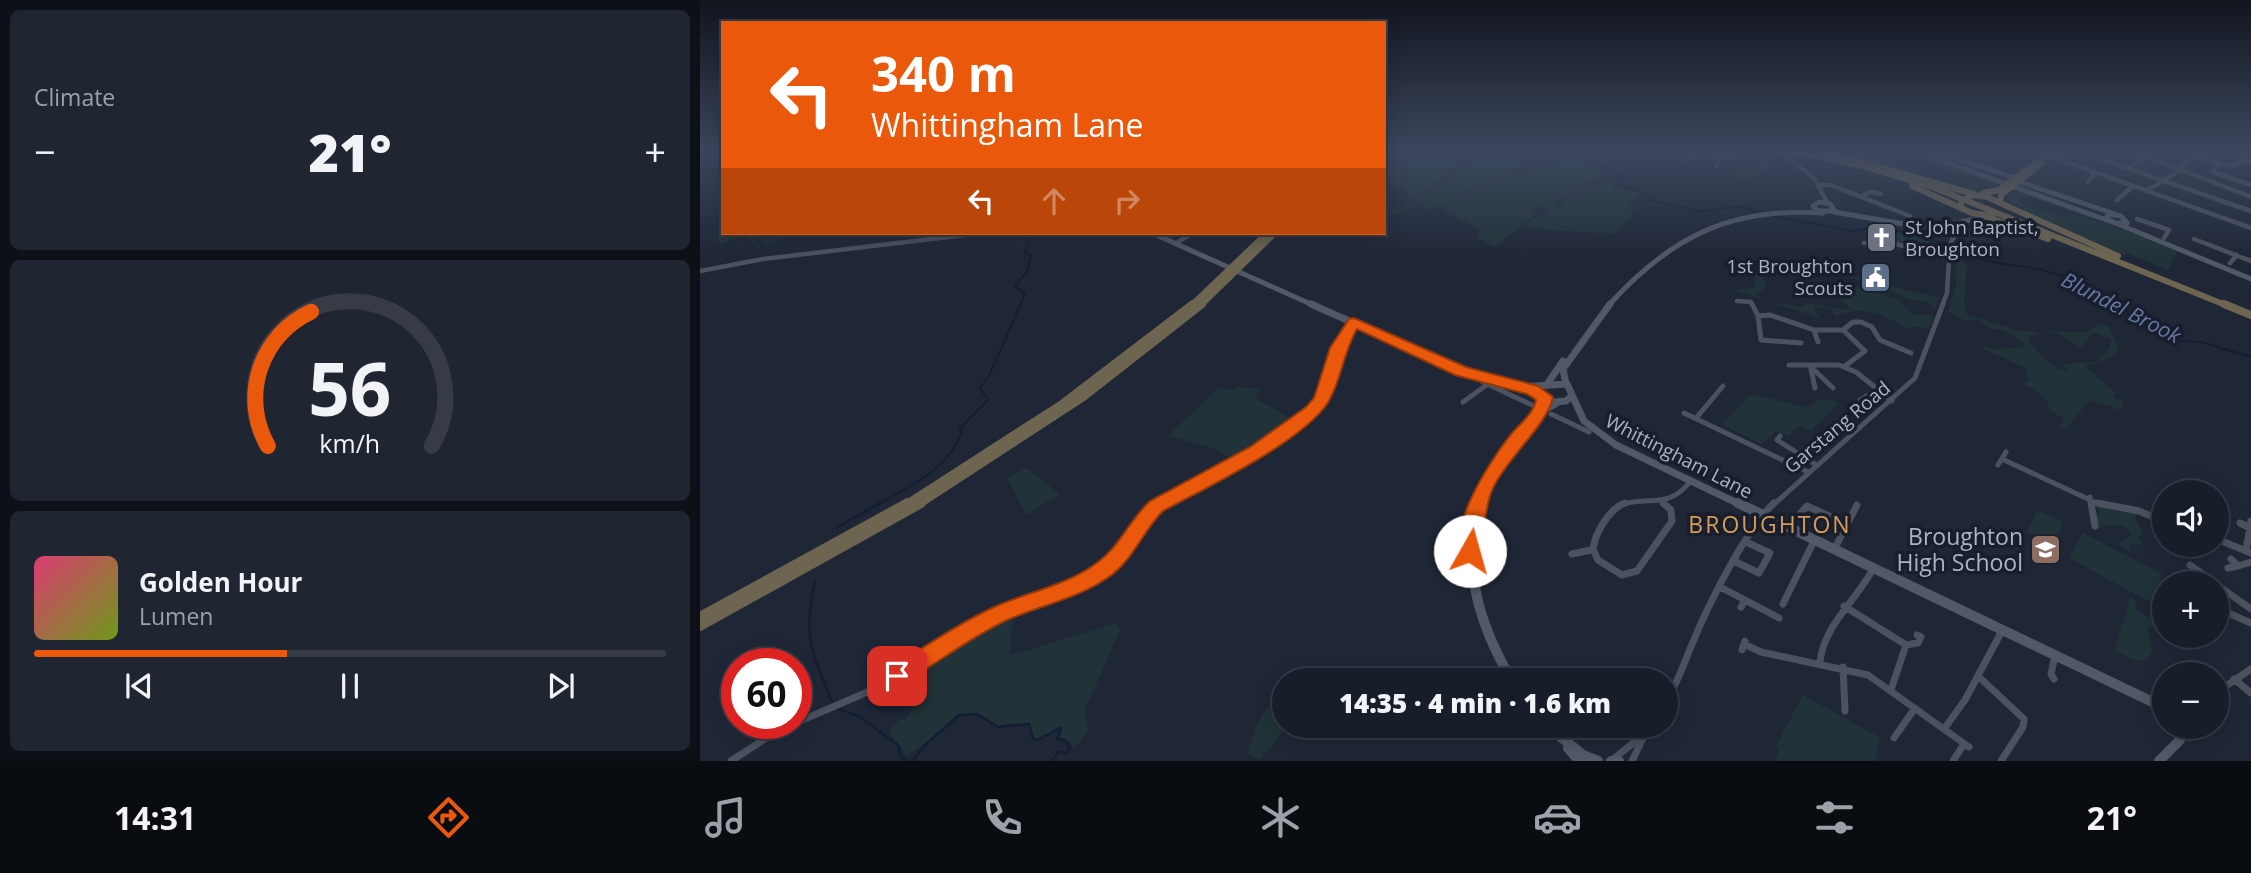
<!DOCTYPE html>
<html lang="en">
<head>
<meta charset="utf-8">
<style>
  :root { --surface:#171d29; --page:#202631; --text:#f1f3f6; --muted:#9ea2a8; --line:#363b46; --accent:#ea580c }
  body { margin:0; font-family:"Open Sans",sans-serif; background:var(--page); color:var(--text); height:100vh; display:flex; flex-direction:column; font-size:26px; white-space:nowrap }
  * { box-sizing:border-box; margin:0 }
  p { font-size:23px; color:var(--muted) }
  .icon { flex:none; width:38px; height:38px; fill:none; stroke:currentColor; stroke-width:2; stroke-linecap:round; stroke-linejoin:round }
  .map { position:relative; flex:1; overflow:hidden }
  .drawer { display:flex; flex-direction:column; gap:10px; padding:10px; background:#0d1017; width:700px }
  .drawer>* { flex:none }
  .guide { position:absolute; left:21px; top:21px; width:665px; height:214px; border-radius:0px; box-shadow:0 4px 18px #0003,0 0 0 2px var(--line); background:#ea580c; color:#fff; overflow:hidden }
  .buttons { position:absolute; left:1452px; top:480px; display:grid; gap:14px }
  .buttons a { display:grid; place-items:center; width:77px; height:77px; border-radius:50%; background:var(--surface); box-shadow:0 4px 18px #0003,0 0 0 2px var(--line); font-size:35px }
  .speed { position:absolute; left:21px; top:648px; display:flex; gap:14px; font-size:35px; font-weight:700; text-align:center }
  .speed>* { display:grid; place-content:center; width:91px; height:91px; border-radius:50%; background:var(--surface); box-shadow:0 4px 18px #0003,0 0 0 2px var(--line); line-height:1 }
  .speed .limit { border:10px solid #d22; background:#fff; color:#111 }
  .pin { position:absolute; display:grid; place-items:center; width:60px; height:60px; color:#fff; margin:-30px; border-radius:14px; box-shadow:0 4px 10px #0006 }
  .me { position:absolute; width:77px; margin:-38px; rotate:7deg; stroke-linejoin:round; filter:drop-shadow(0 0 5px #0008) }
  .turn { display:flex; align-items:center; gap:24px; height:147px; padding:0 35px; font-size:32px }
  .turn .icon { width:91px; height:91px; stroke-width:2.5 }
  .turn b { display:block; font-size:49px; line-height:60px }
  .lanes { display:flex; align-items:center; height:66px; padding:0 35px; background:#0003; justify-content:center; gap:35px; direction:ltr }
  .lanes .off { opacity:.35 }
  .big { font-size:52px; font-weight:800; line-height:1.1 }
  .drawer .card { flex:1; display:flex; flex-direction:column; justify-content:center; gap:10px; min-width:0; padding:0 24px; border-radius:10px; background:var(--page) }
  .drawer .dial { align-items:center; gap:0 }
  .dial svg { height:182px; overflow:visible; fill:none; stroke:var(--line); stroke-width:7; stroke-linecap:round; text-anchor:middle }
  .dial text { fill:var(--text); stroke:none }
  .song { display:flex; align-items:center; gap:21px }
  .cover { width:84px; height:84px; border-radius:10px; background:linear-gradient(135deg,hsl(340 70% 55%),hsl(80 70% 35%)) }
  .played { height:7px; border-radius:4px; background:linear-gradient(90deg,var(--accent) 40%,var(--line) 40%) }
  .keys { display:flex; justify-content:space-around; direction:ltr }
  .heat { display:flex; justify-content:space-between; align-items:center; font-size:38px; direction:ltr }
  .trip { position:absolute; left:572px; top:668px; width:406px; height:70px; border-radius:35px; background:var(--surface); box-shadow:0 4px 18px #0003,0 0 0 2px var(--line); font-weight:800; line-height:70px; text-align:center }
  .menu { display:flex; height:112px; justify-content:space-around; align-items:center; background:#090c10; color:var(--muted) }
  .menu .icon { width:49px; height:49px }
  .menu .on { color:var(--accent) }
  .menu b { font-size:32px; color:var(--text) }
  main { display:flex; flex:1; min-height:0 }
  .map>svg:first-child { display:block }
  .medical { fill:#2e2b38 }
  .green { fill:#213338 }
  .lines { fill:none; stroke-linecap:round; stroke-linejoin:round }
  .stream-far1 { stroke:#131d34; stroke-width:2 }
  .stream { stroke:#131d34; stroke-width:2.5 }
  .minor-far2 { stroke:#4b515f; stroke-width:4.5 }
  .minor-far1 { stroke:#4b515f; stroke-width:5 }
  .minor { stroke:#4b515f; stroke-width:7 }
  .major-far2 { stroke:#515868; stroke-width:5 }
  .major-far1 { stroke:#515868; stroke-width:7 }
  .major { stroke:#515868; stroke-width:10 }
  .highway-far2 { stroke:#6e6550; stroke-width:6 }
  .highway-far1 { stroke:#6e6550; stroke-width:8 }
  .highway { stroke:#6e6550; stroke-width:10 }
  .route { fill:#ea580c; stroke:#983908; stroke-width:2 }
  .labels { text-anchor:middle; stroke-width:7; stroke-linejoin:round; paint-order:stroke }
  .poi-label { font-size:19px; fill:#adb3c4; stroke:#191e2c; text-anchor:start }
  .street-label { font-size:19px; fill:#adb3c4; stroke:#191e2c }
  .water-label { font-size:21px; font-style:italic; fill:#6579a4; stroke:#191e2c }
  .quarter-label { font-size:23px; letter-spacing:2px; fill:#d49c58; stroke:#191e2c }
  .near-poi-label { font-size:23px; fill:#adb3c4; stroke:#191e2c; text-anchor:end }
</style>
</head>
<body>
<main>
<section class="drawer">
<div class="card"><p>Climate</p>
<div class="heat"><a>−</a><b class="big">21°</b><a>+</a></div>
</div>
<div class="card dial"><svg viewBox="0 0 100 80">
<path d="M14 69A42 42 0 1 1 86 69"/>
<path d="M14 69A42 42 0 0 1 33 10" stroke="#ea580c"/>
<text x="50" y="56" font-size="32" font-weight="700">56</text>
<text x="50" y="72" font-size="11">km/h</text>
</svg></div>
<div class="card">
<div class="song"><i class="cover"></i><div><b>Golden Hour</b><p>Lumen</p></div></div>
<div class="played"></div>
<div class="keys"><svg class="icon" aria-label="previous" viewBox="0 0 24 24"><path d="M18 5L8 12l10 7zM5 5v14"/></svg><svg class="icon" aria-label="pause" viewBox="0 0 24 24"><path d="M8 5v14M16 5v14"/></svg><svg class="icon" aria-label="next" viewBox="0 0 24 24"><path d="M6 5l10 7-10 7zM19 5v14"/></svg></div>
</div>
</section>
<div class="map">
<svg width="1551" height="761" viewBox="0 0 1551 761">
  <rect width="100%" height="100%" fill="#1f2737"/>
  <!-- medical -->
  <path class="medical" d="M 1081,154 L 1069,162 L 1075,167 L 1045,180 L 1025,172 L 1035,165 Z"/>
  <!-- green -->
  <path class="green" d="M 711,151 L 775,151 L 746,177 L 713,198 L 685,176 Z
    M 778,151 L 815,151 L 835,158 L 811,174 L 769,190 L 743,207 L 732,203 L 737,207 L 727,211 L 722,202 L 693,215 L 689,211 L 719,201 L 715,199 L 751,177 Z
    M 831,151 C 860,151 885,150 904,173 L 854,203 L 862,207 L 861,202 L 890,184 L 899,186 L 914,177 L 913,188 L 942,193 L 927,203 L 934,208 L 930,212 L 932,216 L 913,234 C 883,230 851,234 824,225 L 850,209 L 841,206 L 833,211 L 836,214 L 795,247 L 776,238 L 782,230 L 745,211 L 747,206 L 774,189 L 818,173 L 843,167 L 851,161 L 859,162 Z
    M 1132,151 L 1147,151 L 1180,160 L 1185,151 L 1197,151 L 1198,155 L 1205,159 L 1198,161 L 1197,165 L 1264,188 L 1277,179 L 1203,155 L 1231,159 L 1301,183 L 1293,188 L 1279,185 L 1277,190 L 1265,190 Z
    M 1318,189 L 1403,222 L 1326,196 L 1319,197 L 1318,201 L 1365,218 L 1372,214 L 1434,233 L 1477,252 L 1468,270 L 1427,253 L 1424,255 L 1337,218 L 1307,199 Z
    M 1164,224 L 1184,226 L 1245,247 L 1245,256 L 1204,244 L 1171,240 Z
    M 31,233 L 90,233 L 91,234 L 65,245 L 55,234 L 51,236 L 57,241 L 52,243 L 44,236 L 21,244 L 14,239 Z
    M 1255,258 L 1267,263 L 1264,303 L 1268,315 L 1317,330 L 1336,332 L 1338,335 L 1330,335 L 1328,340 C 1337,350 1353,372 1368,370 L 1363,364 L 1395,362 L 1410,348 L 1411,339 L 1393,332 L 1381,348 L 1359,334 L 1345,332 L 1387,332 L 1399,323 L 1409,327 L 1419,350 L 1411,357 L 1385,366 L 1415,393 L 1413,397 L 1424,402 L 1420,410 L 1389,400 L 1366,430 L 1359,428 L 1365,418 L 1351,412 C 1347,396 1337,390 1323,384 L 1329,379 L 1325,375 L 1329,370 L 1276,345 L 1296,349 L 1324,347 L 1325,344 L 1305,331 L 1289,328 L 1278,320 L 1266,321 L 1248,312 L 1256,285 Z
    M 1061,263 L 1159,277 L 1239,298 L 1235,309 L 1226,301 L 1210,300 L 1175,283 L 1138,275 L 1098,269 L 1089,273 L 1061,273 L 1066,287 L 1056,295 L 1070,302 L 1103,307 L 1106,303 L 1148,310 L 1150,308 L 1140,299 L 1141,294 L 1149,292 L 1140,290 L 1148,285 L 1197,299 L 1212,314 L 1233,316 L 1229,330 L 1215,326 L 1206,329 C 1185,314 1160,304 1136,316 L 1129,308 L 1113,307 L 1120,318 L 1034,290 L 1054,287 L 1057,264 Z
    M 537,387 L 562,389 L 554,398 L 597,421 L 557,449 L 534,460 L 513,448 L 468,436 L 518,388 L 533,391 Z
    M 1051,394 L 1109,408 L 1117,400 L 1134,399 L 1138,403 L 1111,431 L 1100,425 L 1088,436 L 1076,431 L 1061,444 L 1021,424 Z
    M 326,468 L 360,494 L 326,515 L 307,478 Z
    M 1398,507 L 1437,514 L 1435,518 L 1444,534 L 1438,537 L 1445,545 L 1431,544 L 1429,547 L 1433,553 L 1419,545 L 1432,534 C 1424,522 1410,524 1398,529 L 1395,514 L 1400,514 Z
    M 1337,510 L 1363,522 L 1354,545 L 1327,532 Z
    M 1383,533 L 1462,574 L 1456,593 L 1450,602 L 1369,558 Z
    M 1431,597 L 1436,602 L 1435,610 L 1459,622 L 1460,618 L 1465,619 L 1448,629 L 1452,651 L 1446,659 L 1439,661 L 1414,651 Z
    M 314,611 L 309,656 L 416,623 L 420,630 L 385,710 L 388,731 L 374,749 L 371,742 L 360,739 L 362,731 L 360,727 L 337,740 L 333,738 L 329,722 L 318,726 L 312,723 L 298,726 L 277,713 L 258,715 L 246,728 L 207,756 L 189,732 L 200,719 L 206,719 L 213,706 L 197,696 L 189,703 L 177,693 L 295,619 Z
    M 584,695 L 584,726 L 588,726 L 560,760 L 548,754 C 555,727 560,708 584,695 Z
    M 1103,695 L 1179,737 L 1176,761 L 1075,761 L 1079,750 L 1076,746 Z"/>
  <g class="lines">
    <!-- stream-far1 -->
    <path class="stream-far1" d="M 867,151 L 924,177 L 916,185 L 944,193 L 949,200 L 998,211 L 1041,207 L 1060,213
      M 1543,151 L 1551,154
      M 1072,216 L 1152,231 L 1182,227 L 1248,244
      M 1253,246 C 1291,270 1315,261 1353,273 C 1379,281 1404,294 1427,308 L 1428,314 L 1481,341 L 1502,342 L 1551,357
      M 177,505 C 210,486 248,470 262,432 L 259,429 L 288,400 L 280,388 L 289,376 L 325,294 L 315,286 L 326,273 L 331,256 L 325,252 L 331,233"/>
    <!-- stream -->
    <path class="stream" d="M 136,528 L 180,503
      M 115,581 C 103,640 111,648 132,702
      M 138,709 L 159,716 L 199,746 L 200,754 L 206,761
      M 213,761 L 223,747 L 259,715 L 277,714 L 298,727 L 329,724 L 333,739 L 337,740 L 361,728 L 357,739 L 365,740 L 370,748 L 366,753 L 359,751 L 352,761"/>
    <!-- minor-far2 -->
    <path class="minor-far2" d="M 1080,151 L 1114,178 L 1128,204
      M 1409,151 L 1401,159 L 1551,211
      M 1432,151 L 1551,197
      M 1523,151 L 1551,162
      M 1347,155 L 1551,228
      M 1491,155 L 1532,166 L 1546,160
      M 1016,157 L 1019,161 L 1016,166
      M 984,160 L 997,154 L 1024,157 L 1081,153
      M 1519,163 L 1513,172 L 1551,185
      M 1427,168 L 1447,157
      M 1388,182 L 1395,172
      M 1119,185 L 1131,185 L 1210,216
      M 1446,191 L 1480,170 L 1495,151
      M 1162,196 L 1170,192 L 1181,194
      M 1417,200 L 1433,186
      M 1437,219 L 1469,230 L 1464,238
      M 1245,221 L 1253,238
      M 1494,239 L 1551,261
      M 476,243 L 493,233
      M 1164,243 L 1192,243 L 1250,259
      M 1530,263 L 1537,255
      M 0,271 L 63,259 L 282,233
      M 1037,301 L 1051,302 L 1053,306
      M 1242,306 L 1247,293 L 1250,244 L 1263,221"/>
    <!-- minor-far1 -->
    <path class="minor-far1" d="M 1052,304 L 1058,316
      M 1114,330 L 1118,342
      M 1143,330 L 1165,351 L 1145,366
      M 1101,343 L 1061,340 L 1058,316 L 1070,315 L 1114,330 L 1143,330 L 1153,322 L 1161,322 L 1172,327 L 1180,340 L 1211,353
      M 1089,365 L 1139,365 L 1156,372 L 1192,401
      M 1109,365 L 1133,388
      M 1111,369 L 1115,388
      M 783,382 L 836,407
      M 1160,400 L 1176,390
      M 763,402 L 788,384
      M 984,413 L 1108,472
      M 851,414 L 889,432
      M 997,417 L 1023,386
      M 1080,436 L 1077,440 L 1115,464
      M 1302,459 L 1401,505
      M 1298,465 L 1306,452
      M 1390,497 L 1391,505
      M 963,503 L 965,505
      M 459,505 L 556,452 L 612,411 L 621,400 L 638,348 L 655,322
      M 920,505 C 949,495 967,510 990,482
      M 1073,505 L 1215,378 L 1243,304"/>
    <!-- minor -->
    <path class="minor" d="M 925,503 C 909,509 895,533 893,549 L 898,560 L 922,575 L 937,571 L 972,521 L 971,510 L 963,503
      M 1391,503 L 1395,526
      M 1397,503 L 1439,511 L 1465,522
      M 1540,523 L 1550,528 L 1551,521
      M 1088,527 L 1107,506 L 1138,520
      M 1517,539 L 1551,553
      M 1135,548 L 1157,505
      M 1546,550 L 1550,528
      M 872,554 L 891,550
      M 1034,561 L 1059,573 L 1070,553 L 1046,542
      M 1490,565 L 1515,583
      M 1538,566 L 1551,562
      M 1528,568 L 1538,566 L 1531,559
      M 1517,585 L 1551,609
      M 1020,587 L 1045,600 L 1041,607
      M 1045,600 L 1079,618
      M 1083,604 L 1114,541
      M 1144,606 L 1206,645 L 1218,643 L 1221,637 L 1217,635
      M 1517,608 L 1551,623
      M 1046,645 L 1061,652 L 1168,675 L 1269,747
      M 1042,650 L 1045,641
      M 1120,662 C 1124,624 1158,599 1174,567
      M 1143,667 L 1145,711
      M 1278,676 L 1324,719 L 1323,727 L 1301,761
      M 1354,679 L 1351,674 L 1355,656
      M 1534,679 L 1551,693
      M 1191,690 L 1206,645
      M 1517,692 L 1551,669
      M 966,700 C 979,682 984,662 993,642 C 1009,603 1045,531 1074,503
      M 1244,729 L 1265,700 L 1303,629
      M 1194,738 L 1215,708
      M 912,760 L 942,736
      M 31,761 L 77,731 L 172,690 L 220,664 L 297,615 L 393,576 L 419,555 L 445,517 L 462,503
      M 932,761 L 949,726
      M 1253,761 L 1264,744"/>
    <!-- major-far2 -->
    <path class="major-far2" d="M 1202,151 L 1213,151
      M 1215,151 L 1412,222
      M 1234,151 L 1315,178
      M 1320,182 L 1415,214
      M 1119,202 L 1130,204 L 1135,211 L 1118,211 L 1113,206 Z
      M 1134,212 L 1216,226 L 1244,225 L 1287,217
      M 1409,214 L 1421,216 L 1427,223 L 1415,223 L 1406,218 Z
      M 1418,224 L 1551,279
      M 452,233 L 615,306
      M 908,306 C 970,237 1030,207 1123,213"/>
    <!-- major-far1 -->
    <path class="major-far1" d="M 611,304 L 761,371 L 833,390 L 854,402 L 866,401 L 872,396
      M 848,383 L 863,361
      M 866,384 L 863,369 L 910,304
      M 822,387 L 867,384 L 884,421 L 916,445 L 1041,505
      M 779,505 C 796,467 818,421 857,403"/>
    <!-- major -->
    <path class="major" d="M 780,503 C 761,568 779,624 812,681
      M 1038,503 L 1465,708
      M 856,733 L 883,755 L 898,761
      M 868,748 L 879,761
      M 911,761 L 919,761
      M 1459,761 L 1480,740 L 1483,726"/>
    <!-- highway-far2 -->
    <path class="highway-far2" d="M 1082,151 L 1098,154
      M 1094,151 L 1162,166 L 1235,188 L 1528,306
      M 1123,151 L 1274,194
      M 1212,186 L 1272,213 L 1293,216
      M 1283,193 L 1299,190 L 1347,155
      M 1300,203 L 1301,195 L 1342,163
      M 1261,206 L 1261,201 L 1273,195 L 1287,197 L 1418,256
      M 1288,217 L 1348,239
      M 491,306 L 567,233
      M 500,306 L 575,233"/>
    <!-- highway-far1 -->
    <path class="highway-far1" d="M 1524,304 L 1551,315
      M 205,505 L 362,404 L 493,304
      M 218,505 L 382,398 L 502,304"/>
    <!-- highway -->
    <path class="highway" d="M 0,617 L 208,503
      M 0,626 L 221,503"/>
  </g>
  <!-- sky -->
  <linearGradient id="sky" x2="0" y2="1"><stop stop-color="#11151e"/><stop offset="0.59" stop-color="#3c475e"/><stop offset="1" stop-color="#3c475e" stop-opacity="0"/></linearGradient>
  <rect width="1551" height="257" fill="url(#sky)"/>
  <!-- route -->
  <path class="route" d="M 654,318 L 766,367 L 838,386 L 853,397 C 848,424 807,458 793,488 C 783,509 785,541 777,557 L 763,557 C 747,526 790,462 808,438 C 817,425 833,416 836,400 L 827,394 L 755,375 L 657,329 C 643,353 640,385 627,404 C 600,443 506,488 463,511 C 444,530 434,557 413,574 C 382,598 340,605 305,621 C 270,638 237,663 204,683 L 197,686 L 189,683 L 185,676 L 189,669 C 222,649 255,625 290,609 C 325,592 367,586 398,562 C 420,546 430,519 450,501 L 550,447 L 606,407 L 614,398 L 630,348 L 649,319 Z"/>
  <!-- icons -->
  <defs>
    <symbol id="church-square" viewBox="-11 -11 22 22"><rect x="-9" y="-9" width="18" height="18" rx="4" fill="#6b7280" stroke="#191e2c"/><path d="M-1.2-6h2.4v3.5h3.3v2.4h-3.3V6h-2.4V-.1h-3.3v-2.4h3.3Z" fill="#fff"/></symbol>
    <symbol id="civic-square" viewBox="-11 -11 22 22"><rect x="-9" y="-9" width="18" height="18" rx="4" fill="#5c6f8a" stroke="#191e2c"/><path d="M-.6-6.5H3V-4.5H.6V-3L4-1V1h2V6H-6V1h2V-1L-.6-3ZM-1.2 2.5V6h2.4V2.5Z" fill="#fff"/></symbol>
    <symbol id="school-square" viewBox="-11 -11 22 22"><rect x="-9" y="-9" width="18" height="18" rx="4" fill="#8d6e63" stroke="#191e2c"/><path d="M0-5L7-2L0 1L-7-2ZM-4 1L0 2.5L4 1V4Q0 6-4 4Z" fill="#fff"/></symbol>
  </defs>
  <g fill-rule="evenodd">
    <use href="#church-square" x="1164" y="220" width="35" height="35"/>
    <use href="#civic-square" x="1158" y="260" width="35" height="35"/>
    <use href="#school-square" x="1328" y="532" width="35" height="35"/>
  </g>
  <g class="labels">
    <!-- poi labels -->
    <g class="poi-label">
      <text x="1205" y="234">St John Baptist,<tspan x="1205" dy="22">Broughton</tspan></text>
      <text x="1153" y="273" text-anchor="end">1st Broughton<tspan x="1153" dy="22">Scouts</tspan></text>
    </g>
    <!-- street labels -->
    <g class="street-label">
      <text transform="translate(1137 427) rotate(-40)" y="7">Garstang Road</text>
      <text transform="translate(979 456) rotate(27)" y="7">Whittingham Lane</text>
    </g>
    <!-- water labels -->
    <g class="water-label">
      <text transform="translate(1421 308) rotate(27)" y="7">Blundel Brook</text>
    </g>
    <!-- quarter labels -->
    <g class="quarter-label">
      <text x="1070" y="533">BROUGHTON</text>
    </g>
    <!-- near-poi labels -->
    <g class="near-poi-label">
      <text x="1323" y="545">Broughton<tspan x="1323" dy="26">High School</tspan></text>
    </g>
  </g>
</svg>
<div class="buttons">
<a><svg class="icon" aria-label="sound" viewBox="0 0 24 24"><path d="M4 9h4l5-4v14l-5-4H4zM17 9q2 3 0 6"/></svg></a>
<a>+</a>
<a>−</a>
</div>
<div class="speed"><div class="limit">60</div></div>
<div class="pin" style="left:197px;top:676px;background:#d93025"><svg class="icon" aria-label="arrive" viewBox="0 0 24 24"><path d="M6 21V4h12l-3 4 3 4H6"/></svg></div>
<svg class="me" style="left:770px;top:551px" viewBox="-20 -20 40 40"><circle r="19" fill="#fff"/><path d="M0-13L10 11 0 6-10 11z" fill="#ea580c"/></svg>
<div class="trip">14:35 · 4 min · 1.6 km</div>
<div class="guide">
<div class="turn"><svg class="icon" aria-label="left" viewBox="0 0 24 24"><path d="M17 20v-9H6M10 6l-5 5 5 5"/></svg><div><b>340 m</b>Whittingham Lane</div></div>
<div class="lanes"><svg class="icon" aria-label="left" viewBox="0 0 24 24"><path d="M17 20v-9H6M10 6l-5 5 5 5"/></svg><svg class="icon off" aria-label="ahead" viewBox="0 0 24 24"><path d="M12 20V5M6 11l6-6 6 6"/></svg><svg class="icon off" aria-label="right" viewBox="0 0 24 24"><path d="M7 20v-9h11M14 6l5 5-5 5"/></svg></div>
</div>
</div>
</main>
<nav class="menu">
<b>14:31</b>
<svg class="icon on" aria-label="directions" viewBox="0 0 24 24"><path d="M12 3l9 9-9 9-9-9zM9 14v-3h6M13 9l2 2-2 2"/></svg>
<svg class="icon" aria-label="music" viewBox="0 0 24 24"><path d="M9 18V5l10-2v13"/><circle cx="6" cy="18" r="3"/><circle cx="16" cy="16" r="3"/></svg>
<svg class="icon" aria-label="phone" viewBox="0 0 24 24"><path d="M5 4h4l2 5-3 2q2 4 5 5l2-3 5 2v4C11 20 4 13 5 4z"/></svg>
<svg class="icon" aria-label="climate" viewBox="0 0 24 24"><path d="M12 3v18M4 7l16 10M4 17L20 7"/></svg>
<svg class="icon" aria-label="car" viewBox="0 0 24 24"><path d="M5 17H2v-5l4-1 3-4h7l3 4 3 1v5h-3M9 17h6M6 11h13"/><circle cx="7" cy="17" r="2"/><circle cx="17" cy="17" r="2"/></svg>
<svg class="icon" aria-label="filters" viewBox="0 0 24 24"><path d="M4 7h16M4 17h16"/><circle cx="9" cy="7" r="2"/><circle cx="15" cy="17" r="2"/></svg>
<b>21°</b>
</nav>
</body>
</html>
